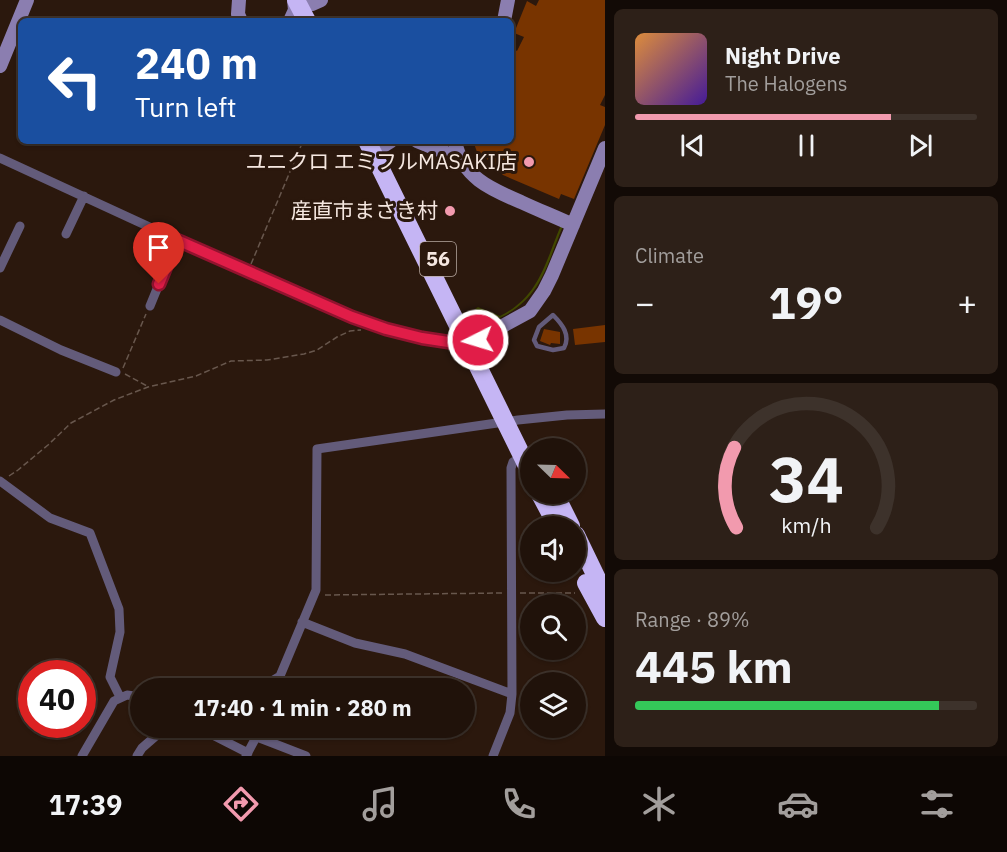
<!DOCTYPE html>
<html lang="en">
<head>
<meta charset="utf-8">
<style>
  :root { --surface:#20120a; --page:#2d2018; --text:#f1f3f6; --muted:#a29e9c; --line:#3d322b; --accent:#f29aae }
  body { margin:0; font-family:"IBM Plex Sans","Noto Sans JP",sans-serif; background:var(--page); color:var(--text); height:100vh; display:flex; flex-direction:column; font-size:22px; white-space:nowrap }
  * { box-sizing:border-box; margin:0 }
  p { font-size:20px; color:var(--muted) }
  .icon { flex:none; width:33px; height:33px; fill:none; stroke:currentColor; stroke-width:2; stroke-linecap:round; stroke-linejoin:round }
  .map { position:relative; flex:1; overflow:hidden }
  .details { display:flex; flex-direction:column; gap:9px; padding:9px; background:#120a06; width:402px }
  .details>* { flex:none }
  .banner { position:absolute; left:18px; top:18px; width:496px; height:126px; border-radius:9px; box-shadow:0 2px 4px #0004,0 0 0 2px var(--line); background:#1a4fa0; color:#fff; overflow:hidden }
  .needle { width:39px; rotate:113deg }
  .buttons { position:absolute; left:520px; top:438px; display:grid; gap:12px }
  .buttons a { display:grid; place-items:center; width:66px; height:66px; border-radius:50%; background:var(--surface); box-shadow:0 2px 4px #0004,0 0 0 2px var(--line); font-size:30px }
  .speed { position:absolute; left:18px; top:660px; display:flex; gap:12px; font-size:30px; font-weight:700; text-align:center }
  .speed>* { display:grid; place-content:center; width:78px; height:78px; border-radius:50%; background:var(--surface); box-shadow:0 2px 4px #0004,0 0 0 2px var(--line); line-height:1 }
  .speed .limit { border:9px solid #d22; background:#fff; color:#111 }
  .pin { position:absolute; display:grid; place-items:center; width:51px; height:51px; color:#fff; margin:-62px -26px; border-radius:50% 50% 50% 0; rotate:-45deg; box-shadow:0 0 6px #0007 }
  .pin .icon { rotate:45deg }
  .me { position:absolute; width:66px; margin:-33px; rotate:265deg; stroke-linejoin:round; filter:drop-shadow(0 0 4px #0008) }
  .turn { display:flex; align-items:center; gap:21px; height:126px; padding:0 18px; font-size:27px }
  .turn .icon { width:78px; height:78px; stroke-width:2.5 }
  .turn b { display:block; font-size:42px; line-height:51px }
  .big { font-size:45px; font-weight:800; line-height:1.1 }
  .details .tile { flex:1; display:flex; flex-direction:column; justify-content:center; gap:9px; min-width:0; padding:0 21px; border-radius:9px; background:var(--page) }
  .details .dial { align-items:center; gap:0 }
  .dial svg { height:156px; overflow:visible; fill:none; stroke:var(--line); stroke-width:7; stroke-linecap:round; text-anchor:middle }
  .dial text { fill:var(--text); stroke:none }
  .song { display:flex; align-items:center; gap:18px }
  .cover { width:72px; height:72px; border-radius:9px; background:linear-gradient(135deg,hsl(30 70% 55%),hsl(260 70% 35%)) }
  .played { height:6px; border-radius:3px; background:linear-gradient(90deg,var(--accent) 75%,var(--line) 75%) }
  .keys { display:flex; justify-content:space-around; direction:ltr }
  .heat { display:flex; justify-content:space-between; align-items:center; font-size:33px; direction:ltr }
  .charge { height:9px; border-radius:4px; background:linear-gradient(90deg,#34c759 89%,var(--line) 0) }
  .trip { position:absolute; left:130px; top:678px; width:345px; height:60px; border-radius:30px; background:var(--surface); box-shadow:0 2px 4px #0004,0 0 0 2px var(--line); font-weight:800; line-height:60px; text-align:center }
  .dock { display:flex; height:96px; justify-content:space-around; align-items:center; background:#0d0704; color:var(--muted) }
  .dock .icon { width:42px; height:42px }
  .dock .on { color:var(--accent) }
  .dock b { font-size:27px; color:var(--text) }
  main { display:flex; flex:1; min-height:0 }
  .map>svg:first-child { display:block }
  .green { fill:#414800 }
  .building { fill:#783400 }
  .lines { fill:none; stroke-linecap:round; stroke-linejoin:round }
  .path { stroke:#68574d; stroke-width:1.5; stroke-dasharray:6 3; stroke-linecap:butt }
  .lane { stroke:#635b7a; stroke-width:4.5 }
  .street { stroke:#635b7a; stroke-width:9 }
  .secondary { stroke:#8b7eb0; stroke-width:14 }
  .highway { stroke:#c5b5f4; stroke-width:18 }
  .route-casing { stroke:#92132f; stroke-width:15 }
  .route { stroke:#e11d48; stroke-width:10 }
  .poi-dot { fill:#f29aae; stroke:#2b180d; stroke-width:2 }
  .labels { text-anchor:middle; stroke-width:6; stroke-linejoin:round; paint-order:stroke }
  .shield { fill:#2b180d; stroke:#b8a9a1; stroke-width:1.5 }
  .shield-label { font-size:20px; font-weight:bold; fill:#f5e7e0 }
  .poi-label { font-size:21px; fill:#f5e7e0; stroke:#2b180d; text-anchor:end }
</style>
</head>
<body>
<main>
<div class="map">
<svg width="605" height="756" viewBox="0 0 605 756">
  <rect width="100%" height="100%" fill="#2b180d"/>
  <!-- green -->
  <path class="green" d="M 561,225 L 563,226 C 546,266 542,297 500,318 L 475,309 L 478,307 L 500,316 C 539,297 545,263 561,225 Z"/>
  <!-- building -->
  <path class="building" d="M 539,0 L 605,0 L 605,95 L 600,105 L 605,107 L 605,125 L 574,199 L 561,194 L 559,199 L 503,175 L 486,158 L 480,160 L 473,141 L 512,141 L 512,48 L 517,51 L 524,37 L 514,33 L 527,1 L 536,6 Z
    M 605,325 L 605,342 L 575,345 L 573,329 Z
    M 544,329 L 560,332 L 560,344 L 551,343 L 550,345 L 540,341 Z"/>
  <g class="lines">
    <!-- path -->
    <path class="path" d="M 251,264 L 303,141
      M 123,368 L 146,314
      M 125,374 L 147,386
      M 9,476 L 18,470 L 48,445 L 71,423 L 114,400 L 148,387 L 196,376 L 231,361 L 267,360 L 304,354 L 317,350 L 337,337 L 350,331 L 361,330
      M 520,593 L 575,593
      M 325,595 L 503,593"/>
    <!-- lane -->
    <path class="lane" d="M 553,315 C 562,324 571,335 564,348 L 553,350 L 537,346 L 534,340 L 539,327 Z"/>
    <!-- street -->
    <path class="street" d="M 0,158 L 247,272 L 352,317 L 386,329 L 421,338 L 468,345
      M 66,234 L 84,196
      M 0,268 L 20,226
      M 150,306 L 177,240
      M 0,320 L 61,350 L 116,372
      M 0,481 L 50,518 L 90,533 L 119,609 L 120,632 L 110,677 L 120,697
      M 302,622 L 355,643 L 405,654 L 512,694
      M 247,688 L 270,682 L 280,676
      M 278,688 L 280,676 L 316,590 L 317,449 L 518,420 L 567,415 L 605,414
      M 199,728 L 248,753
      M 257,737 L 306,756
      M 82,756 L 114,701 L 127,695 L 141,697
      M 137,756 L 142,748 L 165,728
      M 246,756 L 261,728
      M 493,756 L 510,713 L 512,694 L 511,468 L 513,462 L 531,452"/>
    <!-- secondary -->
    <path class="secondary" d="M 239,0 L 238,14 L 241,21
      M 312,4 L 321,0
      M 290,21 L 295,10 L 294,0
      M 504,21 L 508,0
      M 0,66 L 27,0
      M 417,141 L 461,159
      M 455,141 C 462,177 490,189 521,202 C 538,210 556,217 573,225
      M 383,146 L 391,141
      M 468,345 L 530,311 L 544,291 L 552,275 L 605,148"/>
    <!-- highway -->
    <path class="highway" d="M 296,0 L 307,21
      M 367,141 L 531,474
      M 540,494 L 557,526
      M 555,494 L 571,526
      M 576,535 L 605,595
      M 586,583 L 605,618"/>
  </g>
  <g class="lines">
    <defs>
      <path id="route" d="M 159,284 L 177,240 L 352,317 L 386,329 L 422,338 L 468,345 L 478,340"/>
    </defs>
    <!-- route casing -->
    <use href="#route" class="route-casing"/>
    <!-- route -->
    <use href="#route" class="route"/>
  </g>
  <!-- markers -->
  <g class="poi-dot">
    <circle cx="529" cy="162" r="6"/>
    <circle cx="450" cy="211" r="6"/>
  </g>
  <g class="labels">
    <!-- shield labels -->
    <rect class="shield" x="420" y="242" width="36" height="34" rx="4.5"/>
    <g class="shield-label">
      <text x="438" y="266">56</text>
    </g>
    <!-- poi labels -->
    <g class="poi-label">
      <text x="517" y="169">ユニクロ エミフルMASAKI店</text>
      <text x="438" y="218">産直市まさき村</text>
    </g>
  </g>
</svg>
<div class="buttons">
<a><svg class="needle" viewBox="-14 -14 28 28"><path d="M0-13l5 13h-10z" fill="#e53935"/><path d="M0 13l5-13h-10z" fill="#a29e9c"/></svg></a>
<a><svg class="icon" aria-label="sound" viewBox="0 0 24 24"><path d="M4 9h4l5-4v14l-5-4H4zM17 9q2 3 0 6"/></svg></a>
<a><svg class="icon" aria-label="search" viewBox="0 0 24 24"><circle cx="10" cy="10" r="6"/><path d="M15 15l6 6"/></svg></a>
<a><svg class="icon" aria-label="layers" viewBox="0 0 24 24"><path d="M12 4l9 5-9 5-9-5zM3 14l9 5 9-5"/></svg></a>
</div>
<div class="speed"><div class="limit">40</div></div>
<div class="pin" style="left:159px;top:284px;background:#d93025"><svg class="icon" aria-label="arrive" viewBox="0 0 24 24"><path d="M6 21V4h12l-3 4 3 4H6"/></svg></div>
<svg class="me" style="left:478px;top:340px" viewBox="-20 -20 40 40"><circle r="17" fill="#e11d48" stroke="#fff" stroke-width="3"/><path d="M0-11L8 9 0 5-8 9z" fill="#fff"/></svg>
<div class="trip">17:40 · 1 min · 280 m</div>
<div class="banner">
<div class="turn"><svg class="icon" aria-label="left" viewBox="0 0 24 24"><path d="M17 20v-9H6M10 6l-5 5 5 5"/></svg><div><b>240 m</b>Turn left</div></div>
</div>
</div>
<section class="details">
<div class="tile">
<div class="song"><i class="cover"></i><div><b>Night Drive</b><p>The Halogens</p></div></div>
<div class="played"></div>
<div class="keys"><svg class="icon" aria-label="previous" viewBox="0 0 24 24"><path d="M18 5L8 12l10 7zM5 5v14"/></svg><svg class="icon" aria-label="pause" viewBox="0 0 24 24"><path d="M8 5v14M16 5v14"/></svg><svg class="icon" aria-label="next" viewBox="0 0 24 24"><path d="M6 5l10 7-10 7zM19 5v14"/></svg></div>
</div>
<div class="tile"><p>Climate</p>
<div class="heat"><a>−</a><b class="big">19°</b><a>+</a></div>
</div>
<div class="tile dial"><svg viewBox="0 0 100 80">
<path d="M14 69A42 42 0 1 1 86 69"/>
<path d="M14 69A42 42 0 0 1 13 28" stroke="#f29aae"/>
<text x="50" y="56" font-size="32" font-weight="700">34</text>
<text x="50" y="72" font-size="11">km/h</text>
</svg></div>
<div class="tile"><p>Range · 89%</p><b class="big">445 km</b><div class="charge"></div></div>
</section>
</main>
<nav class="dock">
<b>17:39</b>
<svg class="icon on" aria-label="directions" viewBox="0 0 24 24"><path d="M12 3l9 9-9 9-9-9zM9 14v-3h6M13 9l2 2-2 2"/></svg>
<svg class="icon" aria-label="music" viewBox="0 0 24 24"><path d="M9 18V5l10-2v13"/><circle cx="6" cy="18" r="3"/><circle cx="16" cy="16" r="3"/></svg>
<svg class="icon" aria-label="phone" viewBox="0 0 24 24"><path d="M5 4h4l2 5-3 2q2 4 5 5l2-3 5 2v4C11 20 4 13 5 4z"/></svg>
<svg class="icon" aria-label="climate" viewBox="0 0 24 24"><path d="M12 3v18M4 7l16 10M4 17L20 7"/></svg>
<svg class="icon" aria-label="car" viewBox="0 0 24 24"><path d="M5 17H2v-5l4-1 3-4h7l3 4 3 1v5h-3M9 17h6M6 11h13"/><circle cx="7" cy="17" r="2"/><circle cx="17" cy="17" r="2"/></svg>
<svg class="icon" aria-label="filters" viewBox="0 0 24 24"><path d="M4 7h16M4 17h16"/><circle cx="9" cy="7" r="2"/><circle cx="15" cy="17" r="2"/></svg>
</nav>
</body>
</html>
